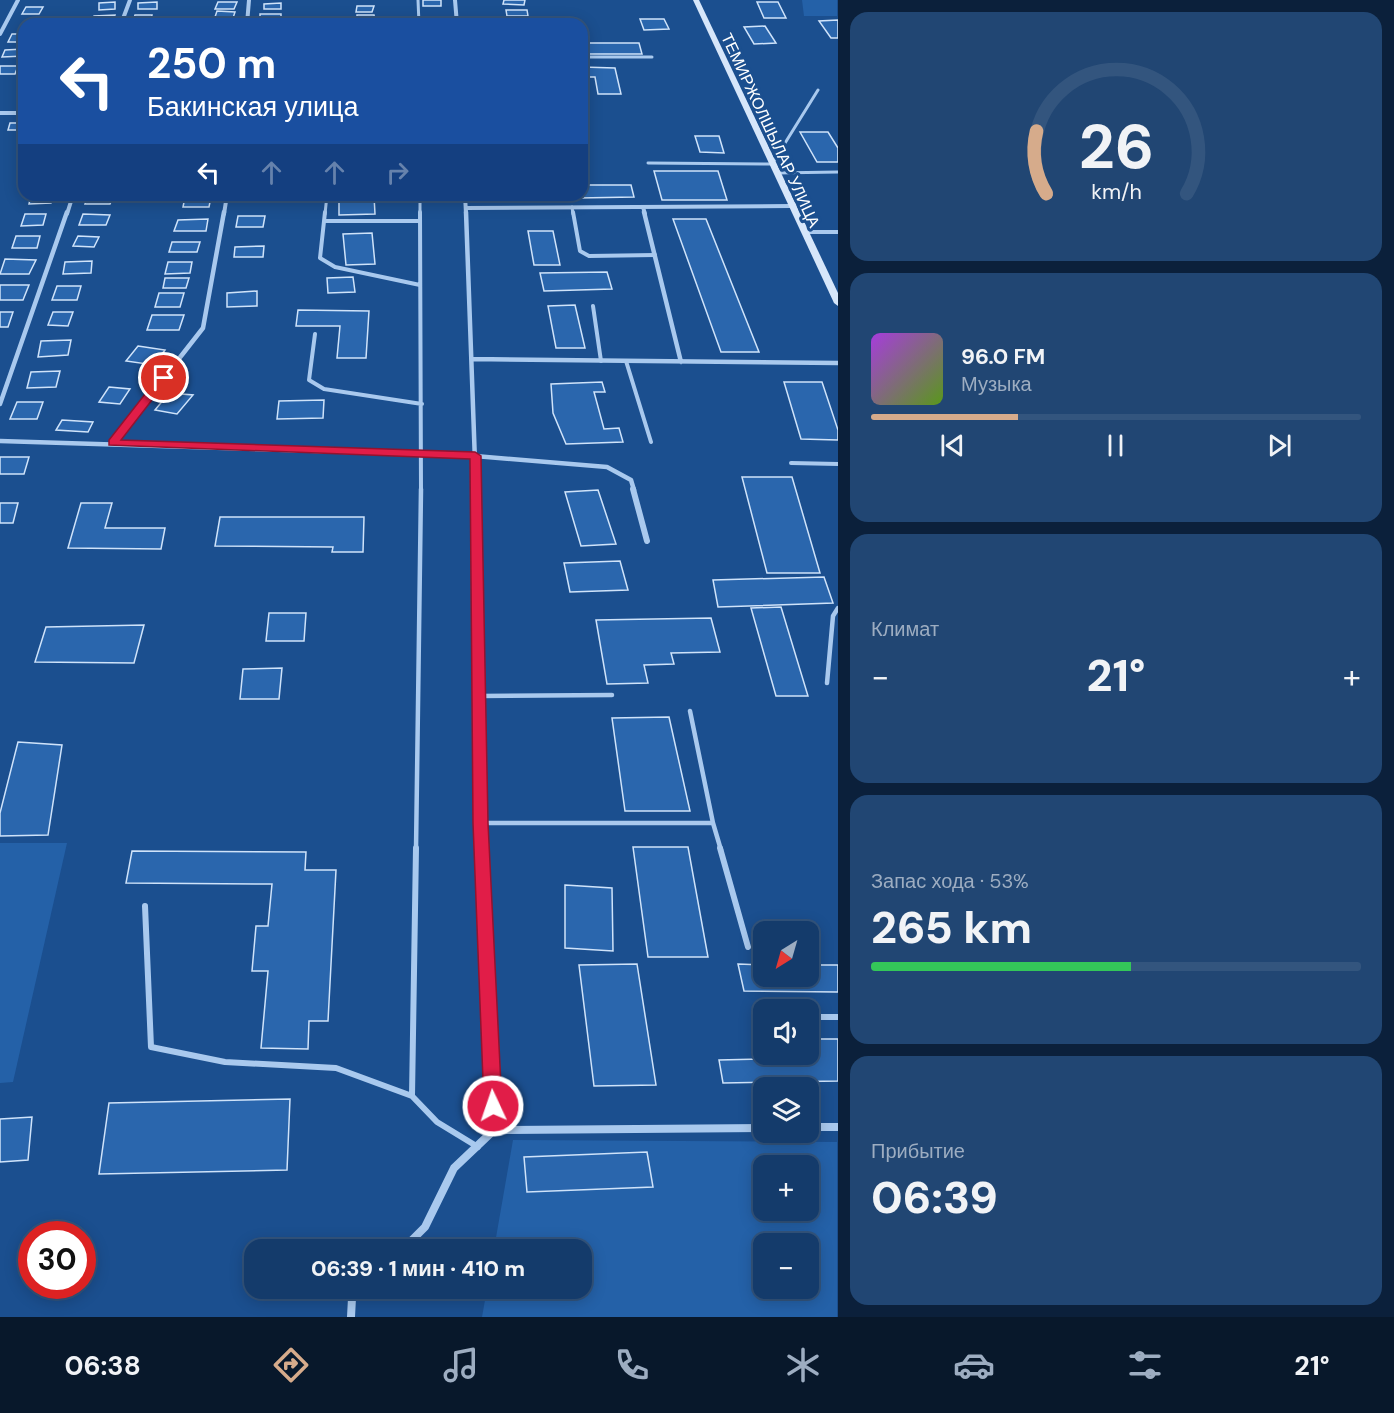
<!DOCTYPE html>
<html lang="ru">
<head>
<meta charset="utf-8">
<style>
  :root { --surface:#143b6b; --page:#214673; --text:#f1f3f6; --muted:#9dadc1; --line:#33557e; --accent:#d6ab8b }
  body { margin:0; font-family:"DM Sans",sans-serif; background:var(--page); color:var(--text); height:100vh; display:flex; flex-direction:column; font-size:22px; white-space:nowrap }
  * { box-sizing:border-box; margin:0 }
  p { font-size:20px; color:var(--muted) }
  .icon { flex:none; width:33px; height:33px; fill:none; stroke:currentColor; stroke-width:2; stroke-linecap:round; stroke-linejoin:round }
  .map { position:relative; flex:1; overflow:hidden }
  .details { display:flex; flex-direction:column; gap:12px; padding:12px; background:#0b203b; width:556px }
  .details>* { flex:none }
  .guide { position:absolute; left:18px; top:18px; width:570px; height:183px; border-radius:18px; box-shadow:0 3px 15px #0003,0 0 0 2px var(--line); background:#1a4fa0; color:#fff; overflow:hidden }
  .needle { width:39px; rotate:217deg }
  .tools { position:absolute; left:753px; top:921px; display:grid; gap:12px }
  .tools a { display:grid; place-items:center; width:66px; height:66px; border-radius:12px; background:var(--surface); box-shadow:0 3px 15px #0003,0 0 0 2px var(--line); font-size:30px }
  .speed { position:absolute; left:18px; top:1221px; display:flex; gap:12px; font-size:30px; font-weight:700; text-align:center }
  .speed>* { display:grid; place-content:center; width:78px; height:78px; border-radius:50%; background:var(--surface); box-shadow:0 3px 15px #0003,0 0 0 2px var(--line); line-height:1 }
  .speed .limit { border:9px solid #d22; background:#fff; color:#111 }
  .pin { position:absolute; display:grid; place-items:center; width:51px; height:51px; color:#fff; margin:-26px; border:3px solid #fff; border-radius:50%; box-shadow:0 2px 6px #0007 }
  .me { position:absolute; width:66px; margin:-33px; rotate:357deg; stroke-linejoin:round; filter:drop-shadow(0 0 4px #0008) }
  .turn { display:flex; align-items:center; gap:21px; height:126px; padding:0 30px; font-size:27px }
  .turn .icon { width:78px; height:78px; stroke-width:2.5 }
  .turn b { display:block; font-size:42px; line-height:51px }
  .lanes { display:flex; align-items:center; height:57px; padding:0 30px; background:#0003; justify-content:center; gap:30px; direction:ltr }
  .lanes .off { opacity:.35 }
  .big { font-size:45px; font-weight:800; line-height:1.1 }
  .details .tile { flex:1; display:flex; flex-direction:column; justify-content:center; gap:9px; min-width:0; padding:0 21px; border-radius:18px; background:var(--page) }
  .details .dial { align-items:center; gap:0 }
  .dial svg { height:156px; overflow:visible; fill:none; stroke:var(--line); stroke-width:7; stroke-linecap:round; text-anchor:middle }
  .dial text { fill:var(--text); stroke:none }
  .song { display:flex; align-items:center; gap:18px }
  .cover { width:72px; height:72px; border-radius:9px; background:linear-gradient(135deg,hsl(280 70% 55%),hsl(90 70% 35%)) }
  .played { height:6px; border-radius:3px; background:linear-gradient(90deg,var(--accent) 30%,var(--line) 30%) }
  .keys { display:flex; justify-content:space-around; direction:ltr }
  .heat { display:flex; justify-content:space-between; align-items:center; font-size:33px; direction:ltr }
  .charge { height:9px; border-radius:4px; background:linear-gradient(90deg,#34c759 53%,var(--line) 0) }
  .trip { position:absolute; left:244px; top:1239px; width:348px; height:60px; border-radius:18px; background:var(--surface); box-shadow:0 3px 15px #0003,0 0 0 2px var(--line); font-weight:800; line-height:60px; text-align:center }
  .menu { display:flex; height:96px; justify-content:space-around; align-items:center; background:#08182b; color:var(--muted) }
  .menu .icon { width:42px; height:42px }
  .menu .selected { color:var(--accent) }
  .menu b { font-size:27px; color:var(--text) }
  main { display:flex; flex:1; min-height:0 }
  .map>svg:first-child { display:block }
  .green { fill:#2461a8; fill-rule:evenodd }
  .building { fill:#2a66ad; stroke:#cfe3fa; stroke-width:1.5 }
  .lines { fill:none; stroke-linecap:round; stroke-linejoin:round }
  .lane-far3 { stroke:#a9c9ee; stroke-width:3 }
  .lane-far2 { stroke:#a9c9ee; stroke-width:4 }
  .lane-far1 { stroke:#a9c9ee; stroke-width:4.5 }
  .lane { stroke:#a9c9ee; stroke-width:6 }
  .street-far3 { stroke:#a9c9ee; stroke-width:4 }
  .street-far2 { stroke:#a9c9ee; stroke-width:4.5 }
  .street-far1 { stroke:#a9c9ee; stroke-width:6 }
  .street { stroke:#a9c9ee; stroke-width:8 }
  .secondary { fill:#d6e6fa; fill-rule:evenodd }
  .route { fill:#e11d48; stroke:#92132f; stroke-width:1.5 }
  .labels { text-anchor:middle; stroke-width:6; stroke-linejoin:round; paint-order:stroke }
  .far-street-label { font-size:16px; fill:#fff; stroke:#1b4f8f }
</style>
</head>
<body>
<main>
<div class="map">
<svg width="838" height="1317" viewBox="0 0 838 1317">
  <rect width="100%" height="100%" fill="#1b4f8f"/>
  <!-- green -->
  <path class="green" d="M 729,0 L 837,0 L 837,16 L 804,16 L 802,0 Z
    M 0,843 L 67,843 L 13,1082 L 0,1083 Z
    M 513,1140 L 837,1142 L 837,1317 L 482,1317 L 487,1289 L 582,1288 L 582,1250 L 494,1249 ZM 764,1166 L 808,1166 L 808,1210 L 764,1210 ZM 764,1244 L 808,1244 L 808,1288 L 764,1288 Z"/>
  <!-- building -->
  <path class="building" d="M 423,0 L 441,0 L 441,6 L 423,6 Z
    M 504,0 L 525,0 L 524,5 L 503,4 Z
    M 115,2 L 115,9 L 99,10 L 99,3 Z
    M 157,2 L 157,9 L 138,9 L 138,3 Z
    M 218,2 L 237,2 L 234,9 L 215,9 Z
    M 757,2 L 778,2 L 786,18 L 764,18 Z
    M 281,3 L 281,9 L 264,9 L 264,4 Z
    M 357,6 L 374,6 L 372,12 L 356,12 Z
    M 26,7 L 43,7 L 39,14 L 22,14 Z
    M 506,10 L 527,10 L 528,16 L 507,16 Z
    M 217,11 L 235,12 L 233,18 L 215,17 Z
    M 260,14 L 281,14 L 281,20 L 260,21 Z
    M 115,15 L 113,22 L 92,22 L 94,16 Z
    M 135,15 L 152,15 L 151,21 L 133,21 Z
    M 357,15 L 374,15 L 375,21 L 357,21 Z
    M 640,19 L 664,19 L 669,29 L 644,30 Z
    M 838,20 L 838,38 L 831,38 L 819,21 Z
    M 765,26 L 776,43 L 754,44 L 744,27 Z
    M 12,34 L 24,34 L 24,42 L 8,42 Z
    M 582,43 L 639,43 L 642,54 L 582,54 Z
    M 24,49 L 24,56 L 2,57 L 5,50 Z
    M 0,66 L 18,66 L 15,74 L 0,74 Z
    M 582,67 L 615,68 L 621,94 L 598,94 L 595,77 L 582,77 Z
    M 10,123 L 24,123 L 24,130 L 8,130 Z
    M 800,132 L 828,132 L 838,148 L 838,162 L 817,162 Z
    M 695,136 L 719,136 L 724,153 L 700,152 Z
    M 654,171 L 718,171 L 727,200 L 662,200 Z
    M 582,185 L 631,185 L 634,197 L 578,198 L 577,195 L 582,195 Z
    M 31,195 L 54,195 L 51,203 L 29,204 Z
    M 88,195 L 114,195 L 110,204 L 85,204 Z
    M 339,196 L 374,196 L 375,214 L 339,215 Z
    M 185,197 L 211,197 L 209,207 L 183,207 Z
    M 25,214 L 46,214 L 43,225 L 21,226 Z
    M 83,214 L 110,215 L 106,225 L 79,225 Z
    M 238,216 L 265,216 L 263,227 L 236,227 Z
    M 208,219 L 206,231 L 174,231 L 178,220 Z
    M 673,219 L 706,219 L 759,352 L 721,352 Z
    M 528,231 L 553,231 L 560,265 L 534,265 Z
    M 372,233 L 375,264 L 346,265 L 343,234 Z
    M 16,236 L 40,236 L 37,248 L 12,248 Z
    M 78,236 L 99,237 L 94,247 L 73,246 Z
    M 172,242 L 200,242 L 197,252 L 169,252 Z
    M 264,246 L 263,257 L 234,257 L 235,247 Z
    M 5,259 L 36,260 L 29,274 L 0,274 Z
    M 92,261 L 91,273 L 63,274 L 65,262 Z
    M 168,262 L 192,262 L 190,273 L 165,274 Z
    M 607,272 L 612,289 L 544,291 L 540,273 Z
    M 353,277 L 355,292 L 328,293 L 327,278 Z
    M 165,278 L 189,278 L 186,288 L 163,288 Z
    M 0,285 L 29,285 L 23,300 L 0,300 Z
    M 57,286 L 81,286 L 77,300 L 52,300 Z
    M 257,291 L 257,306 L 227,307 L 227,293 Z
    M 159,293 L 184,293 L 180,307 L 155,307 Z
    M 575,305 L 585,348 L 556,348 L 548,306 Z
    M 298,310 L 369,311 L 366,358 L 337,358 L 340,326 L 296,326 Z
    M 0,312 L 13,312 L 8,327 L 0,327 Z
    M 53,312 L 73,312 L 68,326 L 48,325 Z
    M 152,315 L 184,315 L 179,330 L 147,330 Z
    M 71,340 L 68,355 L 38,357 L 41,341 Z
    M 138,346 L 165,350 L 154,365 L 126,361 Z
    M 60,371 L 56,387 L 27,388 L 31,372 Z
    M 602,382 L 605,392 L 594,392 L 604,429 L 619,428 L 623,442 L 566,444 L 553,413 L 551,384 Z
    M 784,382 L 822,382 L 838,430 L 838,440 L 801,439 Z
    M 109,387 L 130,389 L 120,404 L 99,402 Z
    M 169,393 L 193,395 L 177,414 L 155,410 Z
    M 324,400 L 323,418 L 277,419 L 279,401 Z
    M 17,402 L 43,402 L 37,419 L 10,419 Z
    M 62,420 L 93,422 L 88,432 L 56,430 Z
    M 0,457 L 29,457 L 24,474 L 0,474 Z
    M 742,477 L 792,477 L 820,573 L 767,573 Z
    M 598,490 L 616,544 L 581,546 L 565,492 Z
    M 0,503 L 18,503 L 13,523 L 0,523 Z
    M 81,503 L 112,503 L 105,528 L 165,528 L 161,549 L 68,548 Z
    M 220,517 L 364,517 L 363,552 L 332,552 L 333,547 L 215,546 Z
    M 620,561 L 628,590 L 570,592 L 564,563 Z
    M 824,577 L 833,603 L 718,607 L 713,580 Z
    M 781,607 L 808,696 L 776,696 L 751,608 Z
    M 269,613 L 306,613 L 304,641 L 266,641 Z
    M 711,618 L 720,652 L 671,653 L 674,664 L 644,665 L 648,683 L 607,684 L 596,620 Z
    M 144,625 L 134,663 L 35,662 L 46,627 Z
    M 282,668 L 279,699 L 240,699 L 243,669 Z
    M 669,717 L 690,811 L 625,811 L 612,718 Z
    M 18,742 L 62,745 L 48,835 L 0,836 L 0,813 Z
    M 633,847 L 688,847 L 708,957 L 648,957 Z
    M 132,851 L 306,852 L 305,870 L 336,870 L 328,1021 L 309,1021 L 308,1049 L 261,1048 L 268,971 L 252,971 L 256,926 L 268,926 L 272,884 L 126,883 Z
    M 565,885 L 612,888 L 613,951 L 565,948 Z
    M 637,964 L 656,1085 L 594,1086 L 579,965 Z
    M 738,964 L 764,965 L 764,976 L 808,976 L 808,965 L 838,965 L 838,992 L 744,991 Z
    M 757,1039 L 764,1039 L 764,1054 L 808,1054 L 808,1039 L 838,1039 L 838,1081 L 723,1083 L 719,1060 L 761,1059 Z
    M 290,1099 L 287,1170 L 99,1174 L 109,1103 Z
    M 32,1117 L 28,1160 L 0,1162 L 0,1119 Z
    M 647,1152 L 653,1187 L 527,1192 L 524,1157 Z"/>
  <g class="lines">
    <!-- lane-far3 -->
    <path class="lane-far3" d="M 418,0 L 419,24
      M 582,57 L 652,57
      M 648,163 L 772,164 L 818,90
      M 776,173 L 838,172
      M 420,195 L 420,214
      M 572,207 L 573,214
      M 325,214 L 327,195"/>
    <!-- lane-far2 -->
    <path class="lane-far2" d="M 325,212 L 320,258 L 335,267 L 420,285
      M 420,212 L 421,490
      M 573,212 L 580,251 L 589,256 L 655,255
      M 324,221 L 420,221
      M 804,232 L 838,232
      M 593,306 L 601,361
      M 315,334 L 309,380 L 324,389 L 422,404
      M 626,361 L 651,442
      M 791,463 L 838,464"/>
    <!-- lane-far1 -->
    <path class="lane-far1" d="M 827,683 L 833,616 L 838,608
      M 479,696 L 612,695
      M 690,711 L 713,823
      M 481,823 L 713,823 L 721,850
      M 416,850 L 421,489"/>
    <!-- lane -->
    <path class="lane" d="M 720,848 L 748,947
      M 145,906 L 151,1047 L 225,1062 L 336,1068 L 412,1096 L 437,1122 L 478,1147
      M 808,1017 L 838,1017
      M 412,1096 L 416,848"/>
    <!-- street-far3 -->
    <path class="street-far3" d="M 455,0 L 457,24
      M 121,24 L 130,0
      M 247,24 L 249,0
      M 0,34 L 18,0
      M 0,113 L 24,113
      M 465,195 L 466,214
      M 643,207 L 645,214
      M 466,208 L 791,206
      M 67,214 L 73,195
      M 224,214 L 227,195"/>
    <!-- street-far2 -->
    <path class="street-far2" d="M 466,212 L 476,490
      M 644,212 L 681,362
      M 472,359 L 838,363
      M 0,404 L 67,212
      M 0,441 L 475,456 L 607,467 L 631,480 L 634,490
      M 113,443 L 203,328 L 224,212"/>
    <!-- street-far1 -->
    <path class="street-far1" d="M 476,489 L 482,850
      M 633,489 L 647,541"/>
    <!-- street -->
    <path class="street" d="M 808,1127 L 838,1127
      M 494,1130 L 764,1128
      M 402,1250 L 425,1227 L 454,1168 L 494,1130 L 482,848
      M 351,1317 L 352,1298 L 361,1288"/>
    <!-- secondary -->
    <path class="secondary" d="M 693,0 L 699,0 L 838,293 L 838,306 L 834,303 Z"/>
  </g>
  <!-- route -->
  <path class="route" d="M 164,374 L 169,378 L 121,440 L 475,452 L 481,456 L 488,823 L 502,1106 L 500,1112 L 493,1114 L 487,1112 L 484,1106 L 473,823 L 470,459 L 109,445 L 109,440 L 160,375 Z"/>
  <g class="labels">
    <!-- far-street labels -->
    <g class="far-street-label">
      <text transform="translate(771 130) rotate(65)" y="6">ТЕМИРЖОЛШЫЛАР УЛИЦА</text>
    </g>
  </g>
</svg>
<div class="tools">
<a><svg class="needle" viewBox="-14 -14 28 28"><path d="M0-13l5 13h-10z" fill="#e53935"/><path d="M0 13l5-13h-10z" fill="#9dadc1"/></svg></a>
<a><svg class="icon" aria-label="sound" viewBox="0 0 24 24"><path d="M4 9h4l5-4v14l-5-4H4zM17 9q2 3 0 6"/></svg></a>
<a><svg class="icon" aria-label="layers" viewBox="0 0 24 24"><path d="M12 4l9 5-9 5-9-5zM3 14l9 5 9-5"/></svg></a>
<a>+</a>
<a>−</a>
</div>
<div class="speed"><div class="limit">30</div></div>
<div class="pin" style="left:164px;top:378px;background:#d93025"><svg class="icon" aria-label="arrive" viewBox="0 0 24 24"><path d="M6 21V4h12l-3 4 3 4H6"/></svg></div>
<svg class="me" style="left:493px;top:1106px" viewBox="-20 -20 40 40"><circle r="17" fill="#e11d48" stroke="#fff" stroke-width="3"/><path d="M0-11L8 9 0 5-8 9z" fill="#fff"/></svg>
<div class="trip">06:39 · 1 мин · 410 m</div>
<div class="guide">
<div class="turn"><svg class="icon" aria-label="left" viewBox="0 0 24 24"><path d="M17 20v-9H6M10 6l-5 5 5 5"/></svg><div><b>250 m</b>Бакинская улица</div></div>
<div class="lanes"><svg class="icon" aria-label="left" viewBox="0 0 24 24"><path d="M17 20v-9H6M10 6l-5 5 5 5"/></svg><svg class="icon off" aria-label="ahead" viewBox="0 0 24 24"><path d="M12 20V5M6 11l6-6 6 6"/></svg><svg class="icon off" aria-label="ahead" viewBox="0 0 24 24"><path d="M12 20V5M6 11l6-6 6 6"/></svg><svg class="icon off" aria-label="right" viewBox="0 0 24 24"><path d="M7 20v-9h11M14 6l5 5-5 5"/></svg></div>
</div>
</div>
<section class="details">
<div class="tile dial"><svg viewBox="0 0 100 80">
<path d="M14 69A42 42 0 1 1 86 69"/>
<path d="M14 69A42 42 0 0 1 9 37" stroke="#d6ab8b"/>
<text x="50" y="56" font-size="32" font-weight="700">26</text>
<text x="50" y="72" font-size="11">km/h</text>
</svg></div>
<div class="tile">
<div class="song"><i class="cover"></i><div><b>96.0 FM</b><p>Музыка</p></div></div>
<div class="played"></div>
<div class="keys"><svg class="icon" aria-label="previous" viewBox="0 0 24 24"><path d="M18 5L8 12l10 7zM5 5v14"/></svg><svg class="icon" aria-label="pause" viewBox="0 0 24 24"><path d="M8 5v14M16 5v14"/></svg><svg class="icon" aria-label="next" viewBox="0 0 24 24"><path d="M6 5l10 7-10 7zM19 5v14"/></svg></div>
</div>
<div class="tile"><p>Климат</p>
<div class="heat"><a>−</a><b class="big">21°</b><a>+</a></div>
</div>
<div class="tile"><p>Запас хода · 53%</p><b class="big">265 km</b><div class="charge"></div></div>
<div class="tile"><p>Прибытие</p><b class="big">06:39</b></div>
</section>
</main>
<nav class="menu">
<b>06:38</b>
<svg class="icon selected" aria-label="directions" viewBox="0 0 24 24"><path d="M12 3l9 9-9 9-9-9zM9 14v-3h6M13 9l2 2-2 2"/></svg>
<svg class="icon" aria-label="music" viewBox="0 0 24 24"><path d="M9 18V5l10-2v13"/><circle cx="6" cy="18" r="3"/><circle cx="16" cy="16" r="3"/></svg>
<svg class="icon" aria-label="phone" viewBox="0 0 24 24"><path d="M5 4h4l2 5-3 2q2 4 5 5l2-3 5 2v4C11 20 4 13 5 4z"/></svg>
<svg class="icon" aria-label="climate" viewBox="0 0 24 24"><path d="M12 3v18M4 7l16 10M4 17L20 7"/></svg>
<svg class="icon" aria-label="car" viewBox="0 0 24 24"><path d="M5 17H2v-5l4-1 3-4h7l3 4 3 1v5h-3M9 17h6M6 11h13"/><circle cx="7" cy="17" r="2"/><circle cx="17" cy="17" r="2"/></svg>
<svg class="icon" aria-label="filters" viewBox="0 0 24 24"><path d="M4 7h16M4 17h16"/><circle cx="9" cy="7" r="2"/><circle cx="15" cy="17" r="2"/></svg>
<b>21°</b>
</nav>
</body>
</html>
